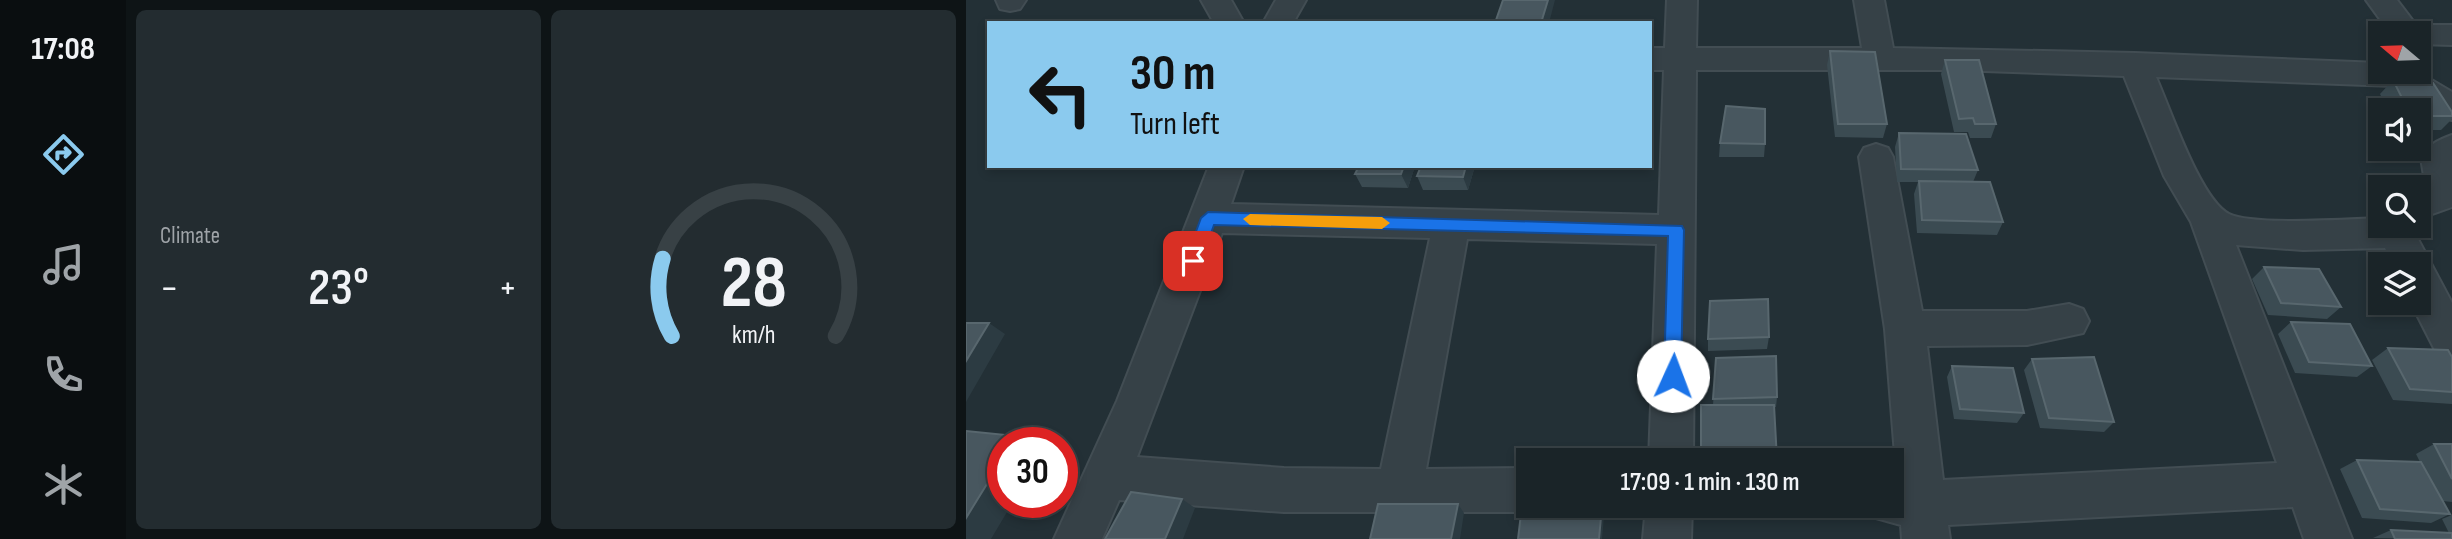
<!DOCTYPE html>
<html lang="en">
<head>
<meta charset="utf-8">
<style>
  :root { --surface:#1a2428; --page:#232c30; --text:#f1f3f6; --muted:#9fa4a8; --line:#384145; --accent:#8bcaee }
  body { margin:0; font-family:"Sofia Sans Condensed",sans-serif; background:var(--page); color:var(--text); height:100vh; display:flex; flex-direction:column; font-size:26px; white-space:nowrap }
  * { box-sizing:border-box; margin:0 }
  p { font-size:23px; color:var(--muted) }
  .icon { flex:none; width:38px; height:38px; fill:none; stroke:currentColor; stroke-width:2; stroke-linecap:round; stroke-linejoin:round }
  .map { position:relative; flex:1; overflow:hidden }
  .side { display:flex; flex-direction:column; gap:10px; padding:10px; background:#0e1416; width:840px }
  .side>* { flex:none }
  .banner { position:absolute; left:21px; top:21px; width:665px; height:147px; border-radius:0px; box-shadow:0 4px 10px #0003,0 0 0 2px var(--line); background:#8bcaee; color:#111; overflow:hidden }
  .needle { width:46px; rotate:289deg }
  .controls { position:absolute; left:1402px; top:21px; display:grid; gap:14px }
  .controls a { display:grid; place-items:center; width:63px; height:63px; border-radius:0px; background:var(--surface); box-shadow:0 4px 10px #0003,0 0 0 2px var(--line); font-size:35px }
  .speed { position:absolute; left:21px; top:427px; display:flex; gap:14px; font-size:35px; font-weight:700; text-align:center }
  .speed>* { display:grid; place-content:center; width:91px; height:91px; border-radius:50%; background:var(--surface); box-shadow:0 4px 10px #0003,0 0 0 2px var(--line); line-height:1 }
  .speed .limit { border:10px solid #d22; background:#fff; color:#111 }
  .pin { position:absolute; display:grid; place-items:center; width:60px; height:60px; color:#fff; margin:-30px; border-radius:14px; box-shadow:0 4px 10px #0006 }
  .me { position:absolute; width:77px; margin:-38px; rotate:2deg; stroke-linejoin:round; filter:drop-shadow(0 0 5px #0008) }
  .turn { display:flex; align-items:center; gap:24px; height:147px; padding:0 28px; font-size:32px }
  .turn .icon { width:91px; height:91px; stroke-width:2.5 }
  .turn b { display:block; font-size:49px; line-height:60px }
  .big { font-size:52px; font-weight:600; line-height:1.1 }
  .side .tile { flex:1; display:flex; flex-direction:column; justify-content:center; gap:10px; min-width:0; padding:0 24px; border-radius:10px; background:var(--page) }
  .side .dial { align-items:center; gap:0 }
  .dial svg { height:182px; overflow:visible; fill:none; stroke:var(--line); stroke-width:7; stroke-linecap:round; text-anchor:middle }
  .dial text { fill:var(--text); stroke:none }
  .heat { display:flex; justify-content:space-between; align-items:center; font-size:38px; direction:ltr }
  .side .tiles { flex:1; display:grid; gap:10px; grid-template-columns:repeat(2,1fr) }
  .trip { position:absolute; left:550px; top:448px; width:388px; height:70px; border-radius:0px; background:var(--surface); box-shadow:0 4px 10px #0003,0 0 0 2px var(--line); font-weight:600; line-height:70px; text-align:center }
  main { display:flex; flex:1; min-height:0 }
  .menu { display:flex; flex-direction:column; width:126px; justify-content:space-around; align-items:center; background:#0a0e10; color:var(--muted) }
  .menu .icon { width:49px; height:49px }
  .menu .current { color:var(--accent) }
  .menu b { font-size:32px; color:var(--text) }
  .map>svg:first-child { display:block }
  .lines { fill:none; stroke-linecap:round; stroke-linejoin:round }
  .minor-casing { stroke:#424d53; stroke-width:4 }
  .minor { fill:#364147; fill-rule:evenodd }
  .wall { fill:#3b4b52 }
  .shaded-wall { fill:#2c3b42 }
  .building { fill:#48575f; stroke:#58676e; stroke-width:2 }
  .route { fill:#1a73e8; stroke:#114b97; stroke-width:2 }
  .slow { fill:#f59e0b }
</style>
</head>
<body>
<main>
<nav class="menu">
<b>17:08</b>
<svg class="icon current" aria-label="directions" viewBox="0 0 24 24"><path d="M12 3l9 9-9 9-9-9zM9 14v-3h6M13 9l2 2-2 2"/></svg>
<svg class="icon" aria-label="music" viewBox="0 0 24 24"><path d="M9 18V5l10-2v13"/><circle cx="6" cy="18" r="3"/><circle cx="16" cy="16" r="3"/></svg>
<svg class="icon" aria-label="phone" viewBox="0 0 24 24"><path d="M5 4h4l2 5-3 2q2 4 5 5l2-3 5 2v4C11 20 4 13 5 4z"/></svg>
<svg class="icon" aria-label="climate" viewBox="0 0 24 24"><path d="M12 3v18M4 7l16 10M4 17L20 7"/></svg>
</nav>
<section class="side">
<div class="tiles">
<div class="tile"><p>Climate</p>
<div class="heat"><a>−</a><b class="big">23°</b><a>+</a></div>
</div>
<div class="tile dial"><svg viewBox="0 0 100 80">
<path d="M14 69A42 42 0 1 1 86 69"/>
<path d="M14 69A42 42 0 0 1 10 35" stroke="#8bcaee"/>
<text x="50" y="56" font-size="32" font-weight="700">28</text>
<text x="50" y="72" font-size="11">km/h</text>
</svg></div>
</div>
</section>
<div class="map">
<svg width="1486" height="539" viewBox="0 0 1486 539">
  <rect width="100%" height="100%" fill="#233036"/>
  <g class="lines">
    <defs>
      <path id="minor" d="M 30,0 L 60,0 L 54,9 L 44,11 L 34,9 Z
        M 235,0 L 265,0 L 278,23 L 248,23 Z
        M 310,0 L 340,0 L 327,23 L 297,23 Z
        M 701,0 L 731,0 L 730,48 L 896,48 L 888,0 L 918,0 L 927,48 L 1169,53 L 1414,63 L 1414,72 L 1452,72 L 1486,92 L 1486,120 L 1474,116 L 1427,86 L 1190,77 C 1204,108 1234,199 1263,214 C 1287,226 1384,219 1414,218 L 1414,226 L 1445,226 L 1486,303 L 1486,361 L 1472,356 L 1445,303 L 1452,303 L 1452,264 L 1427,264 L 1419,248 L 1337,250 L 1270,245 L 1386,539 L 1338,539 L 1327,507 L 982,525 L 984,539 L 936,539 L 935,525 L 910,518 L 905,506 L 926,506 L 926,479 L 931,480 L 919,329 L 893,157 L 898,148 L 910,144 L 922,148 L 927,157 L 956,311 L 1061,311 L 1103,304 L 1117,309 L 1123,321 L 1117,333 L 1061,345 L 961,346 L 977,480 L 1311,463 L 1225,222 L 1198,176 L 1158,76 L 990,70 L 730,70 L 727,460 L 683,460 L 691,244 L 501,239 L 460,469 L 562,468 L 562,506 L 578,506 L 562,512 L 318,512 L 153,500 L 136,539 L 88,539 L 151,401 L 243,166 L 278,166 L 265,204 L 693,215 L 698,70 L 684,70 L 684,48 L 699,48 ZM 256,233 L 464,238 L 415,469 L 318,468 L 171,457 Z
        M 1400,0 L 1431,0 L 1450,25 L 1486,25 L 1486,45 L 1452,44 L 1452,33 L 1424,33 Z
        M 1486,135 L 1486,207 L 1452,219 L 1452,190 L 1460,188 L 1455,158 C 1462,145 1472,140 1486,135 Z
        M 680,506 L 726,506 L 725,539 L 677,539 Z"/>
    </defs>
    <!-- minor casing -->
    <use href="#minor" class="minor-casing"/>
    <!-- minor -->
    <use href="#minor" class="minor"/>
  </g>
  <!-- wall -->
  <path class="wall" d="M 864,51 L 921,124 L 917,138 L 869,137 L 861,65 Z
    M 979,60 L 1030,124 L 1025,138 L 1004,138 L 1002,132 L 988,132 L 975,74 Z
    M 1427,80 L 1486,112 L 1486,119 L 1475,130 L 1452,130 L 1452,110 L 1422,110 L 1414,94 Z
    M 933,133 L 1012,170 L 1007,182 L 1037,222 L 1031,235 L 951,233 L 948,194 L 952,182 L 931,182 L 929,147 Z
    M 754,143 L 799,144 L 798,157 L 753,157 Z
    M 393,166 L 449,166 L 442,188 L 396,187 L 389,174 Z
    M 455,166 L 509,166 L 502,190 L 457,190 L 451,176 Z
    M 1298,267 L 1375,307 L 1361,319 L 1302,315 L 1286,279 Z
    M 1325,322 L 1406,366 L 1391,377 L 1329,373 L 1312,334 Z
    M 803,337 L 801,349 L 742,351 L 742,339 Z
    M 1422,348 L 1486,357 L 1486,404 L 1427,400 L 1406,360 Z
    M 750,358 L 811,397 L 810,407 L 747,405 Z
    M 1066,359 L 1148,422 L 1138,432 L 1074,428 L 1058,370 Z
    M 986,366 L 1058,413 L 1051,423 L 988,419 L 981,377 Z
    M 1468,444 L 1486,444 L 1486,502 L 1477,501 L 1484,514 L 1465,523 L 1396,518 L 1374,469 L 1391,460 L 1454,462 L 1450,454 Z
    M 1486,515 L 1486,539 L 1407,538 L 1425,530 L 1483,533 L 1476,519 Z"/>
  <!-- shaded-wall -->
  <path class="shaded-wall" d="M 582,0 L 589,0 L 583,23 L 575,23 Z
    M 438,166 L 449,166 L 442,188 L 435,174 Z
    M 500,166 L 509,166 L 502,190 L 497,177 Z
    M 23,323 L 39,334 L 0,402 L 0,361 Z
    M 50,436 L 62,443 L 46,443 Z
    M 37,458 L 37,502 L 47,502 L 25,539 L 0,539 L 0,518 Z
    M 216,499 L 229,508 L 217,539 L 199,539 Z
    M 492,504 L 498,513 L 494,539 L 485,539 Z
    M 636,506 L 639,506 L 636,539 L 633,539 Z"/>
  <!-- building -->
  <path class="building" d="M 537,0 L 582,0 L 575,23 L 529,23 Z
    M 864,51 L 909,52 L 921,124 L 872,124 Z
    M 979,60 L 1013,60 L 1030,124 L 1009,124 L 1007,118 L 993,119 Z
    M 1427,80 L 1467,83 L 1486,112 L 1486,116 L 1452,116 L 1452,110 L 1442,110 Z
    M 760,106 L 799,109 L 799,144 L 754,143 Z
    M 933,133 L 1000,134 L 1012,170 L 935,169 Z
    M 393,166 L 438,166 L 435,174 L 389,174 Z
    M 455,166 L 500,166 L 497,177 L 451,176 Z
    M 953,181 L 1024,182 L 1037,222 L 956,220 Z
    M 1298,267 L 1353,269 L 1375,307 L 1315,303 Z
    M 802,299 L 803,337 L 742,339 L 744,301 Z
    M 1325,322 L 1384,324 L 1406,366 L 1343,362 Z
    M 0,323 L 23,323 L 0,361 Z
    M 1422,348 L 1482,350 L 1486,357 L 1486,392 L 1444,389 Z
    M 810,356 L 811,397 L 747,399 L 750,358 Z
    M 1128,357 L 1148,422 L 1083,418 L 1066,359 Z
    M 986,366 L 1047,368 L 1058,413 L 994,409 Z
    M 735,405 L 808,405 L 811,460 L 735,460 Z
    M 0,431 L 50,436 L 46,443 L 37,443 L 37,458 L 0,518 Z
    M 1468,444 L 1486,444 L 1486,479 Z
    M 1391,460 L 1455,462 L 1484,514 L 1414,509 Z
    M 165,492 L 216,499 L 199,539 L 139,539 Z
    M 557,497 L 562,497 L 562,506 L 636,506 L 633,539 L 552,539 Z
    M 412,504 L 492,504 L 485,539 L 404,539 Z
    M 1425,530 L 1486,533 L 1486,539 L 1429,539 Z"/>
  <!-- route -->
  <path class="route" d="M 242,212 L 716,226 L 718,230 L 715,376 L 713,382 L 707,384 L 701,382 L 698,376 L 702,236 L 248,225 L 235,261 L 227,267 L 219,261 L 235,218 Z"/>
  <!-- slow -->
  <path class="slow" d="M 284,214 L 416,217 L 424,223 L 416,229 L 284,225 L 277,219 Z"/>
</svg>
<div class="controls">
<a><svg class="needle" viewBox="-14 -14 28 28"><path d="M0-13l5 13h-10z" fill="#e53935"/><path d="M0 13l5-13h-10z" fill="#9fa4a8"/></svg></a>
<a><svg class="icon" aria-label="sound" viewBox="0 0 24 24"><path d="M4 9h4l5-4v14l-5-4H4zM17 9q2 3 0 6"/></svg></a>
<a><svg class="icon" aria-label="search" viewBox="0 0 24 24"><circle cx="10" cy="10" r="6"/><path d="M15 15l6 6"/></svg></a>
<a><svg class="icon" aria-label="layers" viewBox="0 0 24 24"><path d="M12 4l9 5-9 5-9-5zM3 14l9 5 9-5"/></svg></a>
</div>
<div class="speed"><div class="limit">30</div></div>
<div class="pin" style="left:227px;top:261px;background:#d93025"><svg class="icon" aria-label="arrive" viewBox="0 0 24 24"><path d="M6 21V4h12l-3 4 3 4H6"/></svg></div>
<svg class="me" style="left:707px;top:376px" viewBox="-20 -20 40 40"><circle r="19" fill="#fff"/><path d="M0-13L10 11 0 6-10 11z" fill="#1a73e8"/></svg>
<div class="trip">17:09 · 1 min · 130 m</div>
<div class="banner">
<div class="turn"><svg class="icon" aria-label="left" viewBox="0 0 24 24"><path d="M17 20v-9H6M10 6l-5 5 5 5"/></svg><div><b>30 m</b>Turn left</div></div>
</div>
</div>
</main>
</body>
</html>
